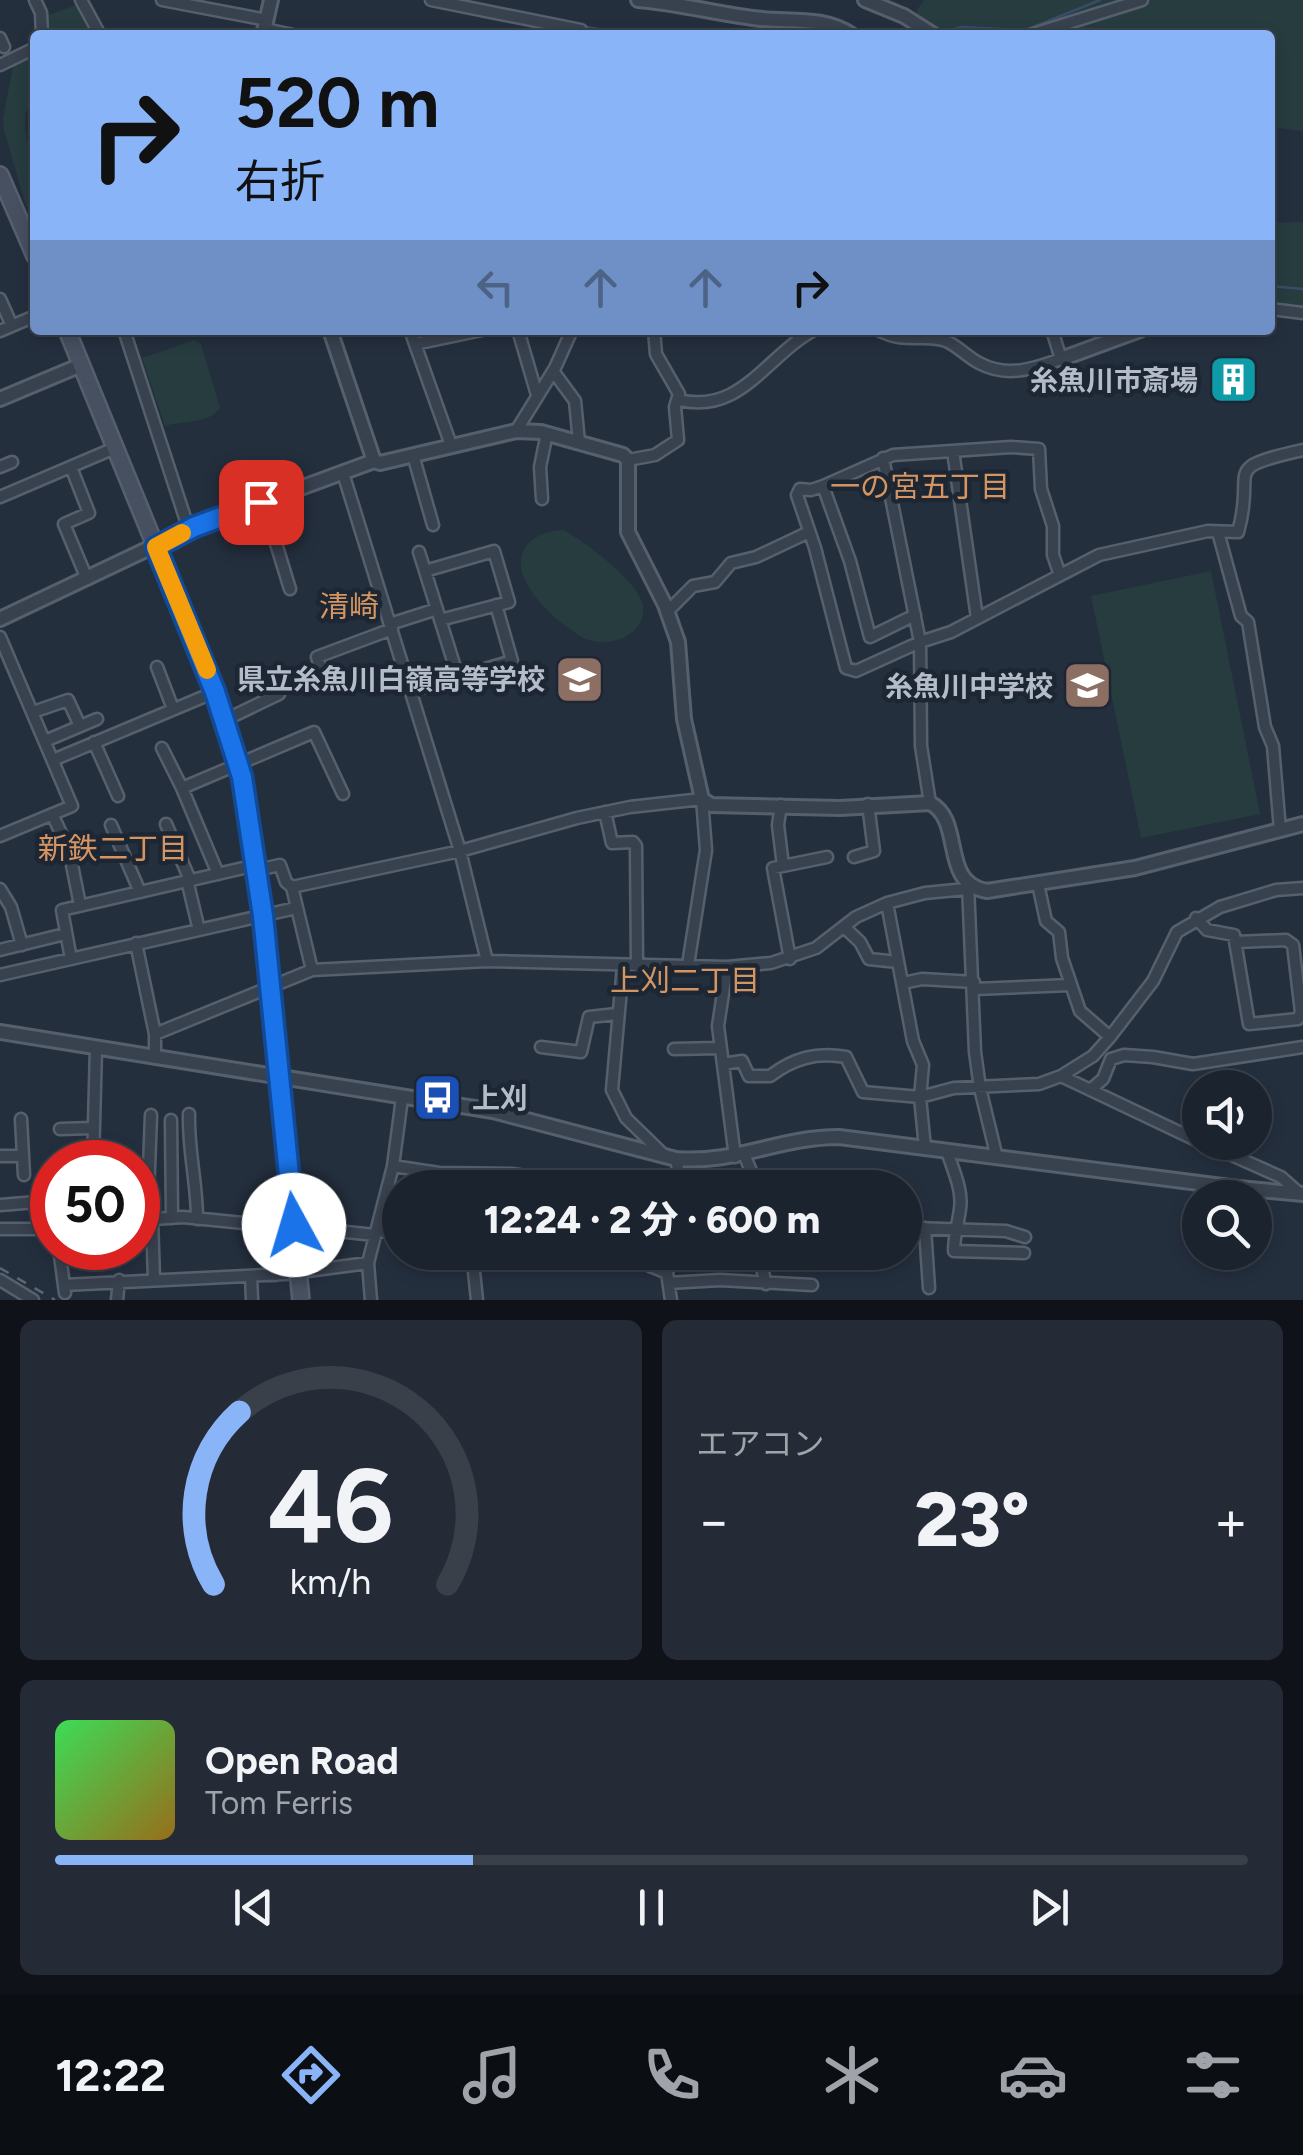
<!DOCTYPE html>
<html lang="ja">
<head>
<meta charset="utf-8">
<style>
  :root { --surface:#1b232e; --page:#242b36; --text:#f1f3f6; --muted:#a0a4aa; --line:#39404a; --accent:#8ab4f8 }
  body { margin:0; font-family:Figtree,"Noto Sans JP",sans-serif; background:var(--page); color:var(--text); height:100vh; display:flex; flex-direction:column; font-size:38px; white-space:nowrap }
  * { box-sizing:border-box; margin:0 }
  p { font-size:32px; color:var(--muted) }
  .icon { flex:none; width:55px; height:55px; fill:none; stroke:currentColor; stroke-width:2; stroke-linecap:round; stroke-linejoin:round }
  .map { position:relative; height:1300px; overflow:hidden }
  .details { display:flex; flex-direction:column; gap:20px; padding:20px; background:#0f1319; flex:1 }
  .details>* { flex:none }
  .top-card { position:absolute; left:30px; top:30px; width:1245px; height:305px; border-radius:10px; box-shadow:0 5px 15px #0003,0 0 0 2px var(--line); background:#8ab4f8; color:#111; overflow:hidden }
  .fabs { position:absolute; left:1182px; top:1070px; display:grid; gap:20px }
  .fabs a { display:grid; place-items:center; width:90px; height:90px; border-radius:50%; background:var(--surface); box-shadow:0 5px 15px #0003,0 0 0 2px var(--line); font-size:50px }
  .speed { position:absolute; left:30px; top:1140px; display:flex; gap:20px; font-size:50px; font-weight:700; text-align:center }
  .speed>* { display:grid; place-content:center; width:130px; height:130px; border-radius:50%; background:var(--surface); box-shadow:0 5px 15px #0003,0 0 0 2px var(--line); line-height:1 }
  .speed .limit { border:15px solid #d22; background:#fff; color:#111 }
  .pin { position:absolute; display:grid; place-items:center; width:85px; height:85px; color:#fff; margin:-42px; border-radius:20px; box-shadow:0 5px 15px #0006 }
  .me { position:absolute; width:110px; margin:-55px; rotate:354deg; stroke-linejoin:round; filter:drop-shadow(0 0 8px #0008) }
  .turn { display:flex; align-items:center; gap:35px; height:210px; padding:0 40px; font-size:45px }
  .turn .icon { width:130px; height:130px; stroke-width:2.5 }
  .turn b { display:block; font-size:70px; line-height:85px }
  .lanes { display:flex; align-items:center; height:95px; padding:0 40px; background:#0003; justify-content:center; gap:50px; direction:ltr }
  .lanes .off { opacity:.35 }
  .big { font-size:75px; font-weight:800; line-height:1.1 }
  .details .tile { flex:1; display:flex; flex-direction:column; justify-content:center; gap:15px; min-width:0; padding:0 35px; border-radius:15px; background:var(--page) }
  .details .dial { align-items:center; gap:0 }
  .dial svg { height:260px; overflow:visible; fill:none; stroke:var(--line); stroke-width:7; stroke-linecap:round; text-anchor:middle }
  .dial text { fill:var(--text); stroke:none }
  .song { display:flex; align-items:center; gap:30px }
  .cover { width:120px; height:120px; border-radius:15px; background:linear-gradient(135deg,hsl(130 70% 55%),hsl(40 70% 35%)) }
  .played { height:10px; border-radius:5px; background:linear-gradient(90deg,var(--accent) 35%,var(--line) 35%) }
  .keys { display:flex; justify-content:space-around; direction:ltr }
  .heat { display:flex; justify-content:space-between; align-items:center; font-size:55px; direction:ltr }
  .details .tiles { flex:1; display:grid; gap:20px; grid-template-columns:1fr 1fr }
  .tile:last-child { grid-column:span 2 }
  .trip { position:absolute; left:382px; top:1170px; width:540px; height:100px; border-radius:50px; background:var(--surface); box-shadow:0 5px 15px #0003,0 0 0 2px var(--line); font-weight:800; line-height:100px; text-align:center }
  .tabs { display:flex; height:160px; justify-content:space-around; align-items:center; background:#0b0e12; color:var(--muted) }
  .tabs .icon { width:70px; height:70px }
  .tabs .current { color:var(--accent) }
  .tabs b { font-size:45px; color:var(--text) }
  .map>svg:first-child { display:block }
  .green { fill:#263c3f }
  .lines { fill:none; stroke-linecap:round; stroke-linejoin:round }
  .stream { stroke:#394c67; stroke-width:2.5 }
  .minor-casing { stroke:#565f6c; stroke-width:15 }
  .tertiary-casing { stroke:#565f6c; stroke-width:18 }
  .secondary-casing { stroke:#565f6c; stroke-width:20 }
  .minor { stroke:#38414e; stroke-width:10 }
  .tertiary { stroke:#38414e; stroke-width:12 }
  .secondary { stroke:#465061; stroke-width:15 }
  .rail { stroke:#5a6575; stroke-width:2.5; stroke-dasharray:10 10; stroke-linecap:butt }
  .secondary-bridge-casing { stroke:#565f6c; stroke-width:20; stroke-linecap:butt }
  .secondary-bridge { stroke:#465061; stroke-width:15 }
  .route-casing { stroke:#114b97; stroke-width:25 }
  .route { stroke:#1a73e8; stroke-width:18 }
  .slow { stroke:#f59e0b; stroke-width:18 }
  .labels { text-anchor:middle; stroke-width:9; stroke-linejoin:round; paint-order:stroke }
  .poi-label { font-size:28px; font-weight:bold; fill:#b4bcc9; stroke:#1d2633; text-anchor:end }
  .neighbourhood-label { font-size:30px; fill:#d59563; stroke:#1d2633 }
</style>
</head>
<body>
<div class="map">
<svg width="1303" height="1300" viewBox="0 0 1303 1300">
  <rect width="100%" height="100%" fill="#242f3e"/>
  <!-- green -->
  <path class="green" d="M 924,0 L 1303,0 L 1303,131 L 1270,127 L 1270,35 L 915,35 L 917,10 Z
    M 79,4 L 95,35 L 46,35 L 46,16 Z
    M 35,52 L 35,93 L 25,115 L 25,129 L 35,177 L 35,207 L 31,209 L 26,206 L 4,130 L 3,118 L 13,66 Z
    M 1303,222 L 1303,319 L 1270,307 L 1270,223 Z
    M 194,340 L 201,344 L 220,408 C 207,425 183,420 165,426 L 142,358 Z
    M 563,530 C 583,540 636,580 642,602 C 651,635 607,650 584,638 C 566,628 543,609 532,592 C 508,559 525,532 563,530 Z
    M 1211,571 L 1260,814 L 1141,838 L 1091,596 Z"/>
  <g class="lines">
    <!-- stream -->
    <path class="stream" d="M 457,0 L 496,8
      M 582,26 L 630,35
      M 939,34 L 961,27 L 1026,30 L 1100,0
      M 1270,286 L 1303,289"/>
    <defs>
      <path id="minor" d="M 35,0 L 41,13 L 42,35
        M 81,0 L 100,35
        M 162,0 L 267,20
        M 431,0 L 581,30
        M 265,29 L 293,35
        M 1030,35 L 1142,0
        M 0,38 L 4,47
        M 0,65 L 35,48
        M 0,299 L 12,326
        M 1270,309 L 1303,313
        M 124,330 L 189,530
        M 410,330 L 451,445
        M 518,330 L 537,395
        M 878,330 C 906,345 925,333 946,341 C 958,346 967,357 979,363 C 1007,378 1033,369 1061,359 L 1052,330
        M 0,331 L 35,316
        M 415,344 L 482,330
        M 553,371 L 575,401 L 579,442
        M 679,400 C 741,415 766,356 814,330
        M 516,431 L 555,368 L 572,330
        M 953,451 L 977,618
        M 413,455 L 433,525
        M 883,458 L 920,642 L 921,746 L 930,803
        M 628,460 L 655,455 L 678,440 L 675,407 L 679,394 L 656,354 L 654,330
        M 0,467 L 12,462
        M 71,467 L 89,513 L 64,524 L 87,579
        M 343,473 L 460,851 L 487,961
        M 823,486 L 850,561 L 870,637 L 915,615
        M 0,497 L 117,447
        M 542,499 L 540,467 L 547,433
        M 263,501 L 290,589
        M 1218,532 L 1241,616 L 1248,622 L 1265,727 L 1273,746 L 1280,830
        M 419,552 L 425,571 L 494,551 L 509,602 L 440,620
        M 425,571 L 458,677
        M 1060,575 L 1053,555 L 1053,526 L 1041,489 L 1039,449 L 1011,447 L 893,455 L 823,486 L 811,490 L 800,489 L 797,495 L 815,548 L 846,668 L 856,671 L 920,642 L 951,632 L 1099,555 L 1208,531 L 1238,532 C 1257,468 1217,469 1303,450
        M 668,611 L 693,586 L 715,582 L 731,563 L 756,557 L 809,532
        M 390,624 L 437,609
        M 0,637 L 72,806 L 0,836
        M 157,667 L 173,709
        M 309,682 L 324,677 L 317,657 L 392,629
        M 411,691 L 512,661 L 496,605
        M 33,712 L 68,700 L 80,726
        M 225,720 L 279,694
        M 45,741 L 97,719
        M 94,742 L 118,796
        M 162,748 L 182,788
        M 53,760 L 215,692
        M 781,805 L 778,825 L 783,866
        M 605,812 L 612,843 L 633,842 L 636,846 L 637,966
        M 52,814 L 69,850 L 80,905
        M 166,824 L 190,880
        M 111,825 L 140,892
        M 854,857 L 874,851 L 868,804
        M 257,870 L 280,865 L 286,882 L 292,887
        M 218,874 L 182,788 L 314,732 L 343,794
        M 187,880 L 199,930
        M 1038,884 L 1046,921 L 1059,932 L 1062,958 L 1080,1011 L 1110,1037
        M 968,885 L 975,1052 L 980,1088 L 997,1158
        M 0,889 L 11,907 L 22,945
        M 887,903 L 913,1041 L 923,1065 L 920,1097 L 925,1148
        M 1196,918 L 1207,930 L 1234,935 L 1249,1024 L 1298,1019 L 1301,1012 L 1293,945 L 1286,940 L 1236,942
        M 844,927 L 860,942 L 869,959 L 898,962
        M 136,943 L 155,1034 L 155,1058
        M 0,950 L 65,934
        M 71,959 L 62,910 L 256,865
        M 790,959 L 773,868 L 827,857
        M 623,966 L 612,1090 L 626,1118 L 665,1156
        M 727,967 L 718,1026 L 735,1157
        M 312,970 L 292,887 L 460,851 L 577,818 L 630,807 L 702,799 L 706,850 L 688,965
        M 0,975 L 296,908
        M 903,983 L 922,979 L 974,982
        M 975,989 L 1070,985
        M 155,1034 L 312,970 L 487,961 L 727,967 L 771,963 L 816,948 L 856,917 L 887,903 L 925,893 L 966,889
        M 541,1047 L 581,1052 L 589,1017 L 617,1014
        M 674,1049 L 720,1048
        M 723,1064 L 742,1061 L 749,1076 L 770,1076 C 794,1058 816,1052 846,1057 L 863,1092 L 920,1097 L 954,1088 L 1039,1084 L 1061,1076 L 1093,1056 L 1110,1037 L 1153,981 L 1177,932 L 1220,907 L 1276,890 L 1303,888
        M 1061,1076 L 1200,1142
        M 1090,1090 L 1103,1079 L 1111,1059 L 1124,1055 L 1153,1057 L 1193,1064 L 1303,1047
        M 189,1114 C 188,1150 197,1183 197,1219
        M 151,1115 L 148,1195 L 156,1218
        M 21,1119 L 24,1175
        M 171,1120 L 172,1218
        M 60,1129 L 92,1128
        M 1202,1142 L 1281,1177 L 1299,1193
        M 947,1151 C 953,1170 963,1190 960,1209 C 958,1224 954,1236 954,1251 L 1024,1253
        M 744,1154 L 758,1188
        M 0,1156 L 22,1156
        M 676,1159 L 682,1188
        M 93,1162 L 96,1048
        M 393,1166 L 439,1173 L 512,1174 L 604,1188
        M 0,1205 L 49,1201
        M 152,1218 L 154,1279
        M 138,1220 L 183,1217 L 273,1226 L 276,1275
        M 925,1228 L 929,1288
        M 0,1229 L 52,1229
        M 317,1229 L 375,1235
        M 905,1231 L 913,1228 L 1006,1231 L 1025,1237
        M 377,1232 L 400,1230
        M 59,1248 L 65,1293
        M 617,1252 L 667,1273
        M 758,1252 L 766,1284
        M 472,1253 L 477,1300
        M 472,1258 L 567,1252
        M 251,1276 L 252,1300
        M 0,1280 L 33,1300
        M 669,1283 L 720,1280 L 812,1285
        M 64,1285 L 285,1274 L 368,1263
        M 117,1300 L 119,1280
        M 371,1300 L 368,1263 L 393,1166 L 402,1098
        M 671,1300 L 667,1273 L 673,1252"/>
      <path id="tertiary" d="M 638,0 C 677,3 714,13 753,18 C 788,23 821,15 852,35
        M 865,0 L 904,16 L 934,35
        M 263,35 L 271,0
        M 330,330 L 374,461
        M 1061,359 L 1140,330
        M 0,399 L 81,365
        M 0,619 L 194,527 L 374,461 L 380,463 L 516,431 L 541,432 L 623,455 L 628,460 L 628,532 L 665,605 L 678,642 L 684,719 L 702,799 L 711,805 L 840,808 L 930,803 C 965,821 939,883 987,891 L 1135,868 L 1303,824
        M 0,1032 L 493,1111 L 676,1159 C 736,1164 779,1137 839,1137 L 1238,1188 L 1303,1194"/>
      <path id="secondary" d="M 0,175 L 35,256
        M 67,330 L 215,692 L 242,777 L 263,916 L 282,1112"/>
    </defs>
    <!-- minor casing -->
    <use href="#minor" class="minor-casing"/>
    <!-- tertiary casing -->
    <use href="#tertiary" class="tertiary-casing"/>
    <!-- secondary casing -->
    <use href="#secondary" class="secondary-casing"/>
    <!-- minor -->
    <use href="#minor" class="minor"/>
    <!-- tertiary -->
    <use href="#tertiary" class="tertiary"/>
    <!-- secondary -->
    <use href="#secondary" class="secondary"/>
    <!-- rail -->
    <path class="rail" d="M 0,1268 L 55,1300"/>
    <defs>
      <path id="secondary-bridge" d="M 282,1112 L 301,1300"/>
    </defs>
    <!-- secondary-bridge casing -->
    <use href="#secondary-bridge" class="secondary-bridge-casing"/>
    <!-- secondary-bridge -->
    <use href="#secondary-bridge" class="secondary-bridge"/>
  </g>
  <g class="lines">
    <defs>
      <path id="route" d="M 261,502 L 194,527 L 156,547 L 215,692 L 242,777 L 263,916 L 294,1225"/>
    </defs>
    <!-- route casing -->
    <use href="#route" class="route-casing"/>
    <!-- route -->
    <use href="#route" class="route"/>
    <!-- slow -->
    <path class="slow" d="M 182,533 L 156,547 L 207,670"/>
  </g>
  <!-- icons -->
  <defs>
    <symbol id="building-square" viewBox="-11 -11 22 22"><rect x="-9" y="-9" width="18" height="18" rx="4" fill="#0f9aa8" stroke="#1d2633"/><path d="M-4-6H4V6H1V3H-1V6H-4ZM-2.5-4.3h1.7v1.8h-1.7ZM.8-4.3h1.7v1.8H.8ZM-2.5-1h1.7V.8h-1.7ZM.8-1h1.7V.8H.8Z" fill="#fff"/></symbol>
    <symbol id="school-square" viewBox="-11 -11 22 22"><rect x="-9" y="-9" width="18" height="18" rx="4" fill="#8d6e63" stroke="#1d2633"/><path d="M0-5L7-2L0 1L-7-2ZM-4 1L0 2.5L4 1V4Q0 6-4 4Z" fill="#fff"/></symbol>
    <symbol id="bus-square" viewBox="-11 -11 22 22"><rect x="-9" y="-9" width="18" height="18" rx="4" fill="#1a4fb4" stroke="#1d2633"/><path d="M-5-6H5V4H4V6H2V4H-2V6H-4V4H-5ZM-3.5-4V0h7V-4ZM-3.5 1.2v1.5H-2V1.2ZM2 1.2v1.5H3.5V1.2Z" fill="#fff"/></symbol>
  </defs>
  <g fill-rule="evenodd">
    <use href="#building-square" x="1206" y="352" width="55" height="55"/>
    <use href="#school-square" x="552" y="652" width="55" height="55"/>
    <use href="#school-square" x="1060" y="658" width="55" height="55"/>
    <use href="#bus-square" x="410" y="1070" width="55" height="55"/>
  </g>
  <g class="labels">
    <!-- poi labels -->
    <g class="poi-label">
      <text x="1198" y="390">糸魚川市斎場</text>
      <text x="545" y="689">県立糸魚川白嶺高等学校</text>
      <text x="1053" y="696">糸魚川中学校</text>
      <text x="472" y="1108" text-anchor="start">上刈</text>
    </g>
    <!-- neighbourhood labels -->
    <g class="neighbourhood-label">
      <text x="920" y="497">一の宮五丁目</text>
      <text x="349" y="617">清崎</text>
      <text x="113" y="859">新鉄二丁目</text>
      <text x="685" y="991">上刈二丁目</text>
    </g>
  </g>
</svg>
<div class="fabs">
<a><svg class="icon" aria-label="sound" viewBox="0 0 24 24"><path d="M4 9h4l5-4v14l-5-4H4zM17 9q2 3 0 6"/></svg></a>
<a><svg class="icon" aria-label="search" viewBox="0 0 24 24"><circle cx="10" cy="10" r="6"/><path d="M15 15l6 6"/></svg></a>
</div>
<div class="speed"><div class="limit">50</div></div>
<div class="pin" style="left:261px;top:502px;background:#d93025"><svg class="icon" aria-label="arrive" viewBox="0 0 24 24"><path d="M6 21V4h12l-3 4 3 4H6"/></svg></div>
<svg class="me" style="left:294px;top:1225px" viewBox="-20 -20 40 40"><circle r="19" fill="#fff"/><path d="M0-13L10 11 0 6-10 11z" fill="#1a73e8"/></svg>
<div class="trip">12:24 · 2 分 · 600 m</div>
<div class="top-card">
<div class="turn"><svg class="icon" aria-label="right" viewBox="0 0 24 24"><path d="M7 20v-9h11M14 6l5 5-5 5"/></svg><div><b>520 m</b>右折</div></div>
<div class="lanes"><svg class="icon off" aria-label="left" viewBox="0 0 24 24"><path d="M17 20v-9H6M10 6l-5 5 5 5"/></svg><svg class="icon off" aria-label="ahead" viewBox="0 0 24 24"><path d="M12 20V5M6 11l6-6 6 6"/></svg><svg class="icon off" aria-label="ahead" viewBox="0 0 24 24"><path d="M12 20V5M6 11l6-6 6 6"/></svg><svg class="icon" aria-label="right" viewBox="0 0 24 24"><path d="M7 20v-9h11M14 6l5 5-5 5"/></svg></div>
</div>
</div>
<section class="details">
<div class="tiles">
<div class="tile dial"><svg viewBox="0 0 100 80">
<path d="M14 69A42 42 0 1 1 86 69"/>
<path d="M14 69A42 42 0 0 1 22 16" stroke="#8ab4f8"/>
<text x="50" y="56" font-size="32" font-weight="700">46</text>
<text x="50" y="72" font-size="11">km/h</text>
</svg></div>
<div class="tile"><p>エアコン</p>
<div class="heat"><a>−</a><b class="big">23°</b><a>+</a></div>
</div>
<div class="tile">
<div class="song"><i class="cover"></i><div><b>Open Road</b><p>Tom Ferris</p></div></div>
<div class="played"></div>
<div class="keys"><svg class="icon" aria-label="previous" viewBox="0 0 24 24"><path d="M18 5L8 12l10 7zM5 5v14"/></svg><svg class="icon" aria-label="pause" viewBox="0 0 24 24"><path d="M8 5v14M16 5v14"/></svg><svg class="icon" aria-label="next" viewBox="0 0 24 24"><path d="M6 5l10 7-10 7zM19 5v14"/></svg></div>
</div>
</div>
</section>
<nav class="tabs">
<b>12:22</b>
<svg class="icon current" aria-label="directions" viewBox="0 0 24 24"><path d="M12 3l9 9-9 9-9-9zM9 14v-3h6M13 9l2 2-2 2"/></svg>
<svg class="icon" aria-label="music" viewBox="0 0 24 24"><path d="M9 18V5l10-2v13"/><circle cx="6" cy="18" r="3"/><circle cx="16" cy="16" r="3"/></svg>
<svg class="icon" aria-label="phone" viewBox="0 0 24 24"><path d="M5 4h4l2 5-3 2q2 4 5 5l2-3 5 2v4C11 20 4 13 5 4z"/></svg>
<svg class="icon" aria-label="climate" viewBox="0 0 24 24"><path d="M12 3v18M4 7l16 10M4 17L20 7"/></svg>
<svg class="icon" aria-label="car" viewBox="0 0 24 24"><path d="M5 17H2v-5l4-1 3-4h7l3 4 3 1v5h-3M9 17h6M6 11h13"/><circle cx="7" cy="17" r="2"/><circle cx="17" cy="17" r="2"/></svg>
<svg class="icon" aria-label="filters" viewBox="0 0 24 24"><path d="M4 7h16M4 17h16"/><circle cx="9" cy="7" r="2"/><circle cx="15" cy="17" r="2"/></svg>
</nav>
</body>
</html>
